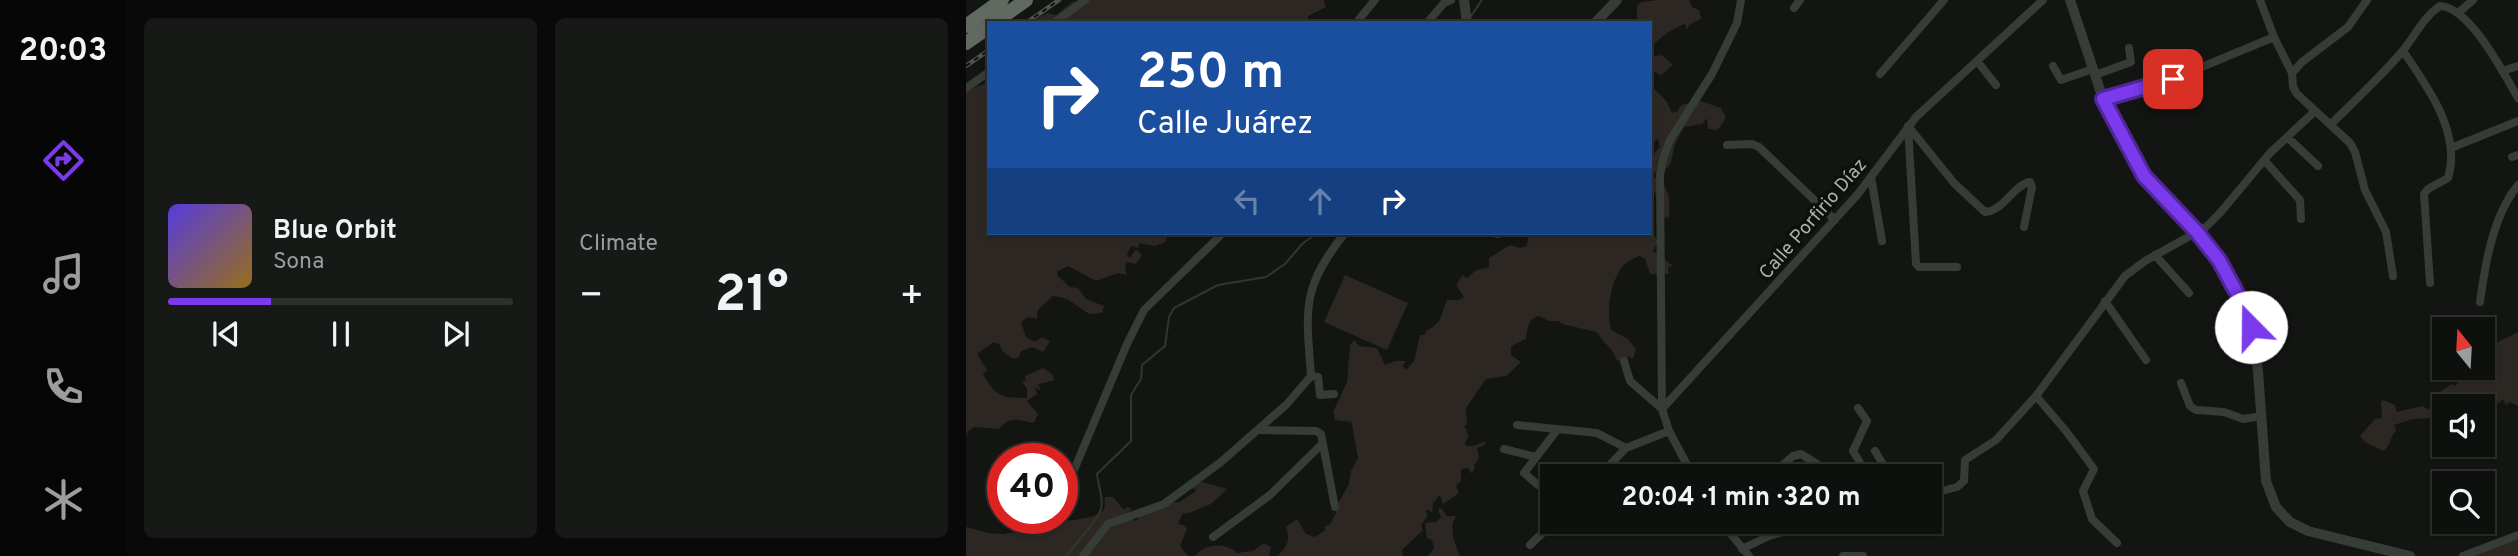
<!DOCTYPE html>
<html lang="en">
<head>
<meta charset="utf-8">
<style>
  :root { --surface:#0e100e; --page:#171917; --text:#f1f3f6; --muted:#9b9d9e; --line:#2e302e; --accent:#7c3aed }
  body { margin:0; font-family:Overpass,sans-serif; background:var(--page); color:var(--text); height:100vh; display:flex; flex-direction:column; font-size:26px; white-space:nowrap }
  * { box-sizing:border-box; margin:0 }
  p { font-size:23px; color:var(--muted) }
  .icon { flex:none; width:38px; height:38px; fill:none; stroke:currentColor; stroke-width:2; stroke-linecap:round; stroke-linejoin:round }
  .map { position:relative; flex:1; overflow:hidden }
  .sheet { display:flex; flex-direction:column; gap:18px; padding:18px; background:#080908; width:840px }
  .sheet>* { flex:none }
  .top-card { position:absolute; left:21px; top:21px; width:665px; height:214px; border-radius:0px; box-shadow:0 2px 5px #0004,0 0 0 2px var(--line); background:#1a4fa0; color:#fff; overflow:hidden }
  .needle { width:46px; rotate:342deg }
  .tools { position:absolute; left:1466px; top:317px; display:grid; gap:14px }
  .tools a { display:grid; place-items:center; width:63px; height:63px; border-radius:0px; background:var(--surface); box-shadow:0 2px 5px #0004,0 0 0 2px var(--line); font-size:35px }
  .speed { position:absolute; left:21px; top:443px; display:flex; gap:14px; font-size:35px; font-weight:700; text-align:center }
  .speed>* { display:grid; place-content:center; width:91px; height:91px; border-radius:50%; background:var(--surface); box-shadow:0 2px 5px #0004,0 0 0 2px var(--line); line-height:1 }
  .speed .limit { border:10px solid #d22; background:#fff; color:#111 }
  .pin { position:absolute; display:grid; place-items:center; width:60px; height:60px; color:#fff; margin:-30px; border-radius:14px; box-shadow:0 4px 10px #0006 }
  .me { position:absolute; width:77px; margin:-38px; rotate:338deg; stroke-linejoin:round; filter:drop-shadow(0 0 5px #0008) }
  .turn { display:flex; align-items:center; gap:24px; height:147px; padding:0 35px; font-size:32px }
  .turn .icon { width:91px; height:91px; stroke-width:2.5 }
  .turn b { display:block; font-size:49px; line-height:60px }
  .lanes { display:flex; align-items:center; height:66px; padding:0 35px; background:#0003; justify-content:center; gap:35px; direction:ltr }
  .lanes .off { opacity:.35 }
  .big { font-size:52px; font-weight:700; line-height:1.1 }
  .sheet .widget { flex:1; display:flex; flex-direction:column; justify-content:center; gap:10px; min-width:0; padding:0 24px; border-radius:10px; background:var(--page) }
  .song { display:flex; align-items:center; gap:21px }
  .cover { width:84px; height:84px; border-radius:10px; background:linear-gradient(135deg,hsl(250 70% 55%),hsl(40 70% 35%)) }
  .played { height:7px; border-radius:4px; background:linear-gradient(90deg,var(--accent) 30%,var(--line) 30%) }
  .keys { display:flex; justify-content:space-around; direction:ltr }
  .heat { display:flex; justify-content:space-between; align-items:center; font-size:38px; direction:ltr }
  .sheet .tiles { flex:1; display:grid; gap:18px; grid-template-columns:repeat(2,1fr) }
  .trip { position:absolute; left:574px; top:464px; width:402px; height:70px; border-radius:0px; background:var(--surface); box-shadow:0 2px 5px #0004,0 0 0 2px var(--line); font-weight:700; line-height:70px; text-align:center }
  main { display:flex; flex:1; min-height:0 }
  .tabs { display:flex; flex-direction:column; width:126px; justify-content:space-around; align-items:center; background:#060606; color:var(--muted) }
  .tabs .icon { width:49px; height:49px }
  .tabs .selected { color:var(--accent) }
  .tabs b { font-size:32px; color:var(--text) }
  .map>svg:first-child { display:block }
  .green { fill:#2c2723 }
  .lines { fill:none; stroke-linecap:round; stroke-linejoin:round }
  .stream { stroke:#2f382a; stroke-width:2 }
  .minor { stroke:#363c36; stroke-width:8 }
  .tertiary { stroke:#363c36; stroke-width:10 }
  .motorway { stroke:#616a60; stroke-width:14 }
  .rail-casing { stroke:#4e554d; stroke-width:4.5 }
  .rail { stroke:#0e100e; stroke-width:2; stroke-dasharray:5; stroke-linecap:butt }
  .route-casing { stroke:#51269a; stroke-width:18 }
  .route { stroke:#7c3aed; stroke-width:12 }
  .labels { text-anchor:middle; stroke-width:7; stroke-linejoin:round; paint-order:stroke }
  .street-label { font-size:19px; fill:#a7b5a5; stroke:#0e100e }
</style>
</head>
<body>
<main>
<nav class="tabs">
<b>20:03</b>
<svg class="icon selected" aria-label="directions" viewBox="0 0 24 24"><path d="M12 3l9 9-9 9-9-9zM9 14v-3h6M13 9l2 2-2 2"/></svg>
<svg class="icon" aria-label="music" viewBox="0 0 24 24"><path d="M9 18V5l10-2v13"/><circle cx="6" cy="18" r="3"/><circle cx="16" cy="16" r="3"/></svg>
<svg class="icon" aria-label="phone" viewBox="0 0 24 24"><path d="M5 4h4l2 5-3 2q2 4 5 5l2-3 5 2v4C11 20 4 13 5 4z"/></svg>
<svg class="icon" aria-label="climate" viewBox="0 0 24 24"><path d="M12 3v18M4 7l16 10M4 17L20 7"/></svg>
</nav>
<section class="sheet">
<div class="tiles">
<div class="widget">
<div class="song"><i class="cover"></i><div><b>Blue Orbit</b><p>Sona</p></div></div>
<div class="played"></div>
<div class="keys"><svg class="icon" aria-label="previous" viewBox="0 0 24 24"><path d="M18 5L8 12l10 7zM5 5v14"/></svg><svg class="icon" aria-label="pause" viewBox="0 0 24 24"><path d="M8 5v14M16 5v14"/></svg><svg class="icon" aria-label="next" viewBox="0 0 24 24"><path d="M6 5l10 7-10 7zM19 5v14"/></svg></div>
</div>
<div class="widget"><p>Climate</p>
<div class="heat"><a>−</a><b class="big">21°</b><a>+</a></div>
</div>
</div>
</section>
<div class="map">
<svg width="1552" height="556" viewBox="0 0 1552 556">
  <rect width="100%" height="100%" fill="#131513"/>
  <!-- green -->
  <path class="green" d="M 117,0 L 358,0 L 360,7 L 342,16 L 341,23 L 70,23 L 70,19 L 81,13 L 90,15 L 106,2 Z
    M 692,0 L 723,0 L 726,7 L 733,10 L 735,19 L 723,25 L 721,30 L 719,24 C 705,29 695,37 684,48 L 684,23 L 665,23 L 671,19 L 671,6 L 675,2 Z
    M 696,55 L 707,65 L 695,75 L 684,70 L 684,57 Z
    M 23,79 L 23,233 L 203,233 L 199,242 L 189,246 L 173,243 L 172,248 L 165,246 L 161,255 L 164,258 L 170,249 L 176,255 L 170,264 L 161,262 L 159,269 L 161,275 L 152,273 L 130,281 L 102,266 L 91,272 L 92,276 L 104,287 L 112,288 L 120,299 L 138,306 L 136,313 L 123,314 L 101,299 L 87,296 L 72,310 L 71,319 L 62,317 L 55,322 L 60,337 L 69,342 L 76,337 L 84,341 L 77,352 L 67,347 L 55,351 L 53,357 L 47,359 L 36,351 L 34,345 L 28,342 L 11,354 L 21,370 L 17,374 C 30,397 36,398 61,398 L 61,389 L 56,382 L 60,380 L 59,376 L 77,368 L 86,374 L 89,380 L 72,384 L 75,391 L 69,387 L 71,394 L 61,401 L 72,414 L 68,423 C 54,420 42,416 33,429 L 8,427 L 2,431 L 0,437 L 0,90 L 16,85 Z
    M 684,84 L 701,102 L 706,113 L 712,111 L 714,106 L 732,100 L 755,108 L 760,118 L 752,130 L 742,129 L 741,118 L 736,124 L 718,127 C 715,134 709,142 708,149 C 703,167 707,168 688,173 L 686,176 C 703,183 705,200 703,217 L 699,218 L 694,211 L 688,189 L 684,188 L 684,161 L 687,160 L 689,152 L 694,147 L 692,139 L 684,144 Z
    M 684,225 L 687,226 L 686,233 L 692,241 L 687,251 L 707,266 L 702,267 L 703,274 L 684,274 L 679,259 L 673,256 C 669,258 662,261 658,265 C 644,281 640,310 645,330 L 662,339 L 670,349 L 667,359 L 663,357 L 653,361 L 650,359 C 647,348 637,343 631,332 L 596,324 L 593,321 L 583,321 L 573,316 C 561,319 562,328 560,339 L 545,346 L 545,355 L 555,362 L 540,376 L 520,379 L 500,408 L 501,424 L 498,427 L 501,429 L 500,432 L 503,435 L 499,443 L 500,446 L 507,446 L 521,441 L 517,446 L 511,448 L 513,458 L 508,465 L 509,468 L 506,474 L 502,468 L 495,469 L 495,481 L 490,486 L 493,493 L 477,504 L 474,495 L 467,503 L 466,512 L 460,509 L 461,517 L 455,525 L 457,530 L 436,550 L 437,556 L 312,556 C 321,545 325,542 320,527 L 331,519 L 340,534 L 349,537 L 359,530 L 358,527 L 364,524 L 370,513 L 370,507 L 383,484 L 385,471 L 392,458 L 386,425 L 385,422 L 369,420 L 367,412 L 381,382 L 384,345 L 388,340 L 393,346 L 411,348 L 419,365 L 429,361 L 440,361 L 437,366 L 440,370 L 448,361 L 454,335 L 458,335 L 460,331 C 477,322 474,317 481,300 L 492,300 L 498,297 L 490,285 L 497,275 L 501,278 L 509,271 L 523,267 L 523,258 L 544,245 L 554,248 L 561,246 L 562,238 L 555,236 L 554,233 L 684,233 Z
    M 379,275 L 442,303 L 421,350 L 358,322 Z
    M 1552,332 L 1552,406 L 1544,402 L 1539,405 L 1538,399 L 1517,413 L 1517,406 L 1479,406 L 1479,422 L 1472,426 L 1465,418 L 1447,419 L 1428,425 L 1430,431 C 1424,436 1425,445 1418,451 L 1399,442 L 1394,436 L 1409,419 L 1416,418 L 1415,402 L 1417,400 L 1429,405 L 1431,412 L 1456,406 L 1462,409 L 1466,408 L 1472,393 L 1486,384 L 1490,386 L 1493,378 L 1502,368 L 1517,368 L 1517,355 L 1532,342 Z
    M 233,481 L 261,489 L 245,504 L 220,514 L 217,513 L 212,524 L 218,525 L 221,529 L 214,546 L 222,556 L 0,556 L 0,527 L 22,533 L 37,534 L 50,532 L 52,518 L 71,518 L 75,522 C 88,521 133,521 138,509 C 139,506 139,500 139,497 L 147,497 L 158,510 L 161,507 L 166,509 L 160,516 L 170,521 L 175,515 L 194,503 L 213,502 L 229,492 L 230,489 L 223,488 Z
    M 475,508 L 481,516 L 490,516 C 482,529 489,543 494,556 L 462,556 L 468,548 L 466,540 L 461,538 L 459,523 L 470,522 L 475,517 L 472,509 Z
    M 1552,537 L 1552,556 L 1508,556 Z
    M 298,543 L 305,547 L 303,556 L 229,556 C 239,543 260,542 271,553 L 287,551 Z"/>
  <g class="lines">
    <!-- stream -->
    <path class="stream" d="M 505,16 L 516,0
      M 100,556 C 109,544 131,522 135,509 C 138,499 132,485 131,474 L 165,441 L 165,395 L 175,379 L 176,365 L 199,346 L 203,317 L 208,308 L 252,285 L 300,277 L 319,264 L 337,243 L 352,233"/>
    <!-- minor -->
    <path class="minor" d="M 1294,0 L 1308,37 L 1326,73 L 1327,87 L 1331,94 L 1384,143 L 1389,152 L 1399,190 L 1420,232 L 1427,276
      M 828,8 L 834,0
      M 1492,13 L 1507,0
      M 88,23 L 119,0
      M 390,23 L 409,0
      M 461,23 L 478,3 L 485,0
      M 1437,51 C 1461,86 1496,133 1482,178 L 1462,189 L 1458,194 L 1464,283
      M 1011,61 L 1030,85
      M 1087,66 L 1095,80 L 1127,69
      M 1536,71 L 1552,66
      M 1326,73 L 1336,62 L 1382,27 L 1401,0
      M 914,74 L 978,0
      M 1129,75 L 1165,62 L 1163,48
      M 0,88 L 23,72
      M 1137,99 L 1207,79 L 1308,37
      M 1365,124 C 1389,101 1413,78 1435,53 C 1448,38 1457,17 1474,6 C 1504,7 1538,74 1552,98
      M 942,126 L 988,183 L 1019,212 C 1038,211 1047,185 1064,182 L 1066,187 L 1058,227
      M 942,126 L 950,264 L 953,267 L 991,267
      M 1321,137 L 1352,166
      M 761,145 L 786,144 L 793,147 L 869,220
      M 1485,148 L 1552,121
      M 1546,157 L 1552,155
      M 1298,160 L 1334,200 L 1335,219
      M 905,177 L 916,241
      M 528,233 L 532,234
      M 1189,255 L 1223,293
      M 1139,301 L 1180,360
      M 1514,302 C 1519,265 1527,215 1552,185
      M 658,361 L 664,381 L 696,409
      M 345,376 L 352,377 L 354,395 L 368,394
      M 1215,383 L 1224,406 L 1230,410 L 1258,412 L 1277,419 L 1296,416
      M 1070,396 L 1100,431 L 1128,469 L 1117,491 L 1126,519 L 1151,543
      M 892,408 L 901,421 L 887,451 L 902,476
      M 696,409 L 892,194 L 950,117 L 1077,0
      M 551,425 L 631,433 L 660,448
      M 293,430 L 350,431 L 355,434 L 369,507
      M 538,449 L 570,457
      M 909,451 L 924,476
      M 633,476 L 660,448 L 703,431
      M 727,476 L 703,431 L 696,409 L 694,175 L 697,159 L 704,140 L 746,74 L 771,23 L 775,0
      M 804,476 L 827,456 L 835,454 L 854,466 L 899,476
      M 586,487 L 572,485 L 558,473 L 591,430
      M 96,490 L 108,470 L 161,344 L 178,310 L 257,233
      M 964,494 L 991,487 L 998,481 L 999,460 L 1030,440 L 1070,396 L 1159,276 L 1179,261 L 1240,227 L 1254,213 L 1304,153 L 1349,111
      M 755,522 L 783,556
      M 73,532 L 81,518
      M 247,537 L 304,495 L 356,444
      M 564,545 L 588,522
      M 776,549 L 803,536 L 849,522
      M 117,556 L 142,524 L 198,504 L 255,462 L 321,404 L 345,376 C 340,309 335,288 379,233
      M 877,556 L 897,556
      M 1497,556 L 1552,535"/>
    <!-- tertiary -->
    <path class="tertiary" d="M 498,0 L 501,23
      M 1104,0 L 1137,99 L 1159,144 L 1188,188 L 1230,231 L 1253,260 L 1278,308 L 1287,335 L 1292,371 L 1300,481 L 1310,507 L 1324,522 L 1342,531 L 1444,556
      M 629,23 L 651,0"/>
    <!-- motorway -->
    <path class="motorway" d="M 28,23 L 60,0
      M 0,26 L 36,0
      M 0,43 L 23,27"/>
    <defs>
      <path id="rail" d="M 60,23 L 93,0
        M 0,66 L 23,50"/>
    </defs>
    <!-- rail casing -->
    <use href="#rail" class="rail-casing"/>
    <!-- rail -->
    <use href="#rail" class="rail"/>
  </g>
  <g class="lines">
    <defs>
      <path id="route" d="M 1207,79 L 1137,99 L 1178,176 L 1230,231 L 1253,260 L 1273,297 L 1285,327"/>
    </defs>
    <!-- route casing -->
    <use href="#route" class="route-casing"/>
    <!-- route -->
    <use href="#route" class="route"/>
  </g>
  <g class="labels">
    <!-- street labels -->
    <g class="street-label">
      <text transform="translate(846 218) rotate(-49)" y="7">Calle Porfirio Díaz</text>
    </g>
  </g>
</svg>
<div class="tools">
<a><svg class="needle" viewBox="-14 -14 28 28"><path d="M0-13l5 13h-10z" fill="#e53935"/><path d="M0 13l5-13h-10z" fill="#9b9d9e"/></svg></a>
<a><svg class="icon" aria-label="sound" viewBox="0 0 24 24"><path d="M4 9h4l5-4v14l-5-4H4zM17 9q2 3 0 6"/></svg></a>
<a><svg class="icon" aria-label="search" viewBox="0 0 24 24"><circle cx="10" cy="10" r="6"/><path d="M15 15l6 6"/></svg></a>
</div>
<div class="speed"><div class="limit">40</div></div>
<div class="pin" style="left:1207px;top:79px;background:#d93025"><svg class="icon" aria-label="arrive" viewBox="0 0 24 24"><path d="M6 21V4h12l-3 4 3 4H6"/></svg></div>
<svg class="me" style="left:1285px;top:327px" viewBox="-20 -20 40 40"><circle r="19" fill="#fff"/><path d="M0-13L10 11 0 6-10 11z" fill="#7c3aed"/></svg>
<div class="trip">20:04 · 1 min · 320 m</div>
<div class="top-card">
<div class="turn"><svg class="icon" aria-label="right" viewBox="0 0 24 24"><path d="M7 20v-9h11M14 6l5 5-5 5"/></svg><div><b>250 m</b>Calle Juárez</div></div>
<div class="lanes"><svg class="icon off" aria-label="left" viewBox="0 0 24 24"><path d="M17 20v-9H6M10 6l-5 5 5 5"/></svg><svg class="icon off" aria-label="ahead" viewBox="0 0 24 24"><path d="M12 20V5M6 11l6-6 6 6"/></svg><svg class="icon" aria-label="right" viewBox="0 0 24 24"><path d="M7 20v-9h11M14 6l5 5-5 5"/></svg></div>
</div>
</div>
</main>
</body>
</html>
